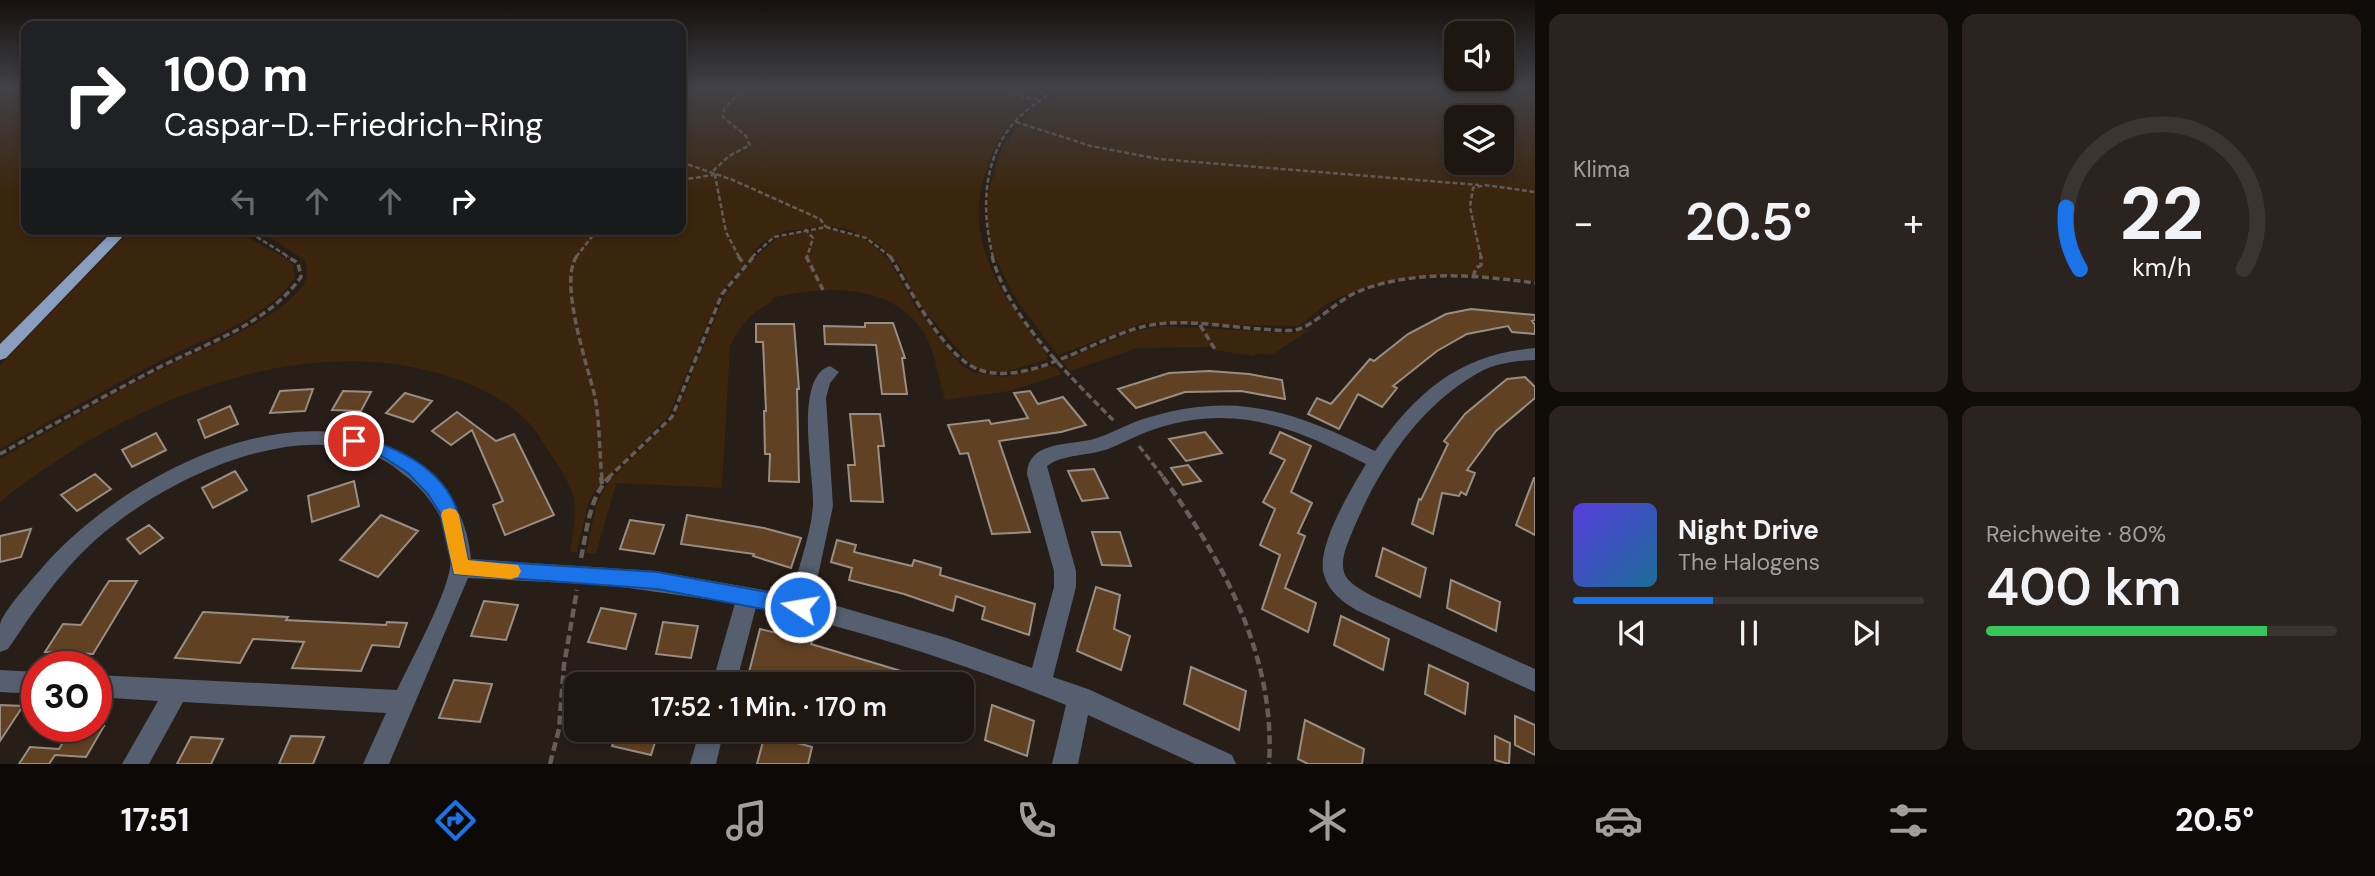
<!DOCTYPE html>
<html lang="de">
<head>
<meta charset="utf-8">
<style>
  :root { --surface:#1d1611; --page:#2a231f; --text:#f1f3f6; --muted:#a09f9f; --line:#3b3531; --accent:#1a73e8 }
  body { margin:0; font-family:"DM Sans",sans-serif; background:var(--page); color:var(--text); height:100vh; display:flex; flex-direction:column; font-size:26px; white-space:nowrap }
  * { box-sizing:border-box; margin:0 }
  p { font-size:23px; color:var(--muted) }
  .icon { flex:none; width:38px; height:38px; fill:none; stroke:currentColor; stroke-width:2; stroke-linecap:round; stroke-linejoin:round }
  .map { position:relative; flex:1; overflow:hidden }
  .panel { display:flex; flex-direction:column; gap:14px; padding:14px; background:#100c09; width:840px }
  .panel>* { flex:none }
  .top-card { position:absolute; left:21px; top:21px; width:665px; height:214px; border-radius:14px; box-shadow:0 4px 10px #0003,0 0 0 2px var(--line); background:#202124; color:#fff; overflow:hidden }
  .tools { position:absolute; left:1444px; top:21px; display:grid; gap:14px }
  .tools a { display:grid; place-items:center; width:70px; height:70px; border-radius:14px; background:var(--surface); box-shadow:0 4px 10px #0003,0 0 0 2px var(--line); font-size:35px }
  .speed { position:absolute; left:21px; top:651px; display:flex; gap:14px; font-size:35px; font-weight:700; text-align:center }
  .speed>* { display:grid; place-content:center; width:91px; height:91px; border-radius:50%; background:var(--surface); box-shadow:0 4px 10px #0003,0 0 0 2px var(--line); line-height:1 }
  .speed .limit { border:10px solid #d22; background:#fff; color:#111 }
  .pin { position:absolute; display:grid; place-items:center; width:60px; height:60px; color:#fff; margin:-30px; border:4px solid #fff; border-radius:50%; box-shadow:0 2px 7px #0007 }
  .me { position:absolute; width:77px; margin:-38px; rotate:282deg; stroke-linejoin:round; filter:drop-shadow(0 0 5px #0008) }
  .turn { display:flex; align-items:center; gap:24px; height:147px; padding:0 28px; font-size:32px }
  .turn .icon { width:91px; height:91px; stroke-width:2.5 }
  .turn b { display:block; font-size:49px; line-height:60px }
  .lanes { display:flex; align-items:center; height:66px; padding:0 28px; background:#0003; justify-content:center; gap:35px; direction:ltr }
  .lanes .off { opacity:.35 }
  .big { font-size:52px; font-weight:600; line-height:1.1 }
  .panel .widget { flex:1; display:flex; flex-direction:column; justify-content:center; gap:10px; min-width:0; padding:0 24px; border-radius:14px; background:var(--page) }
  .panel .dial { align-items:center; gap:0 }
  .dial svg { height:182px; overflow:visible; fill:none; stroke:var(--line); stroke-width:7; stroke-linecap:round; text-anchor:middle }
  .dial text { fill:var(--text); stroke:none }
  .song { display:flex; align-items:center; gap:21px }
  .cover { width:84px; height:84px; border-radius:10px; background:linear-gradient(135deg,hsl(250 70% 55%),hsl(200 70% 35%)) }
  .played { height:7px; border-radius:4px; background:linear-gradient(90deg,var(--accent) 40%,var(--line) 40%) }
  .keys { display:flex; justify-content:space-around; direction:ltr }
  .heat { display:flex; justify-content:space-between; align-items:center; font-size:38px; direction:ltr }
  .charge { height:10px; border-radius:5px; background:linear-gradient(90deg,#34c759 80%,var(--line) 0) }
  .panel .tiles { flex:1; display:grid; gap:14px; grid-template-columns:repeat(2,1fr) }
  .trip { position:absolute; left:564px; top:672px; width:410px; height:70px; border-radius:14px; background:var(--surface); box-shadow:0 4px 10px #0003,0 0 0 2px var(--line); font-weight:600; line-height:70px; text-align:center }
  .tabs { display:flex; height:112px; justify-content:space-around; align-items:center; background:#0c0907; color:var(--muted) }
  .tabs .icon { width:49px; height:49px }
  .tabs .on { color:var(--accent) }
  .tabs b { font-size:32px; color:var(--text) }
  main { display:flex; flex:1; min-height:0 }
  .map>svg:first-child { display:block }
  .green { fill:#3c250d; fill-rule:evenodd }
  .building { fill:#614123; stroke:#998e84; stroke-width:2 }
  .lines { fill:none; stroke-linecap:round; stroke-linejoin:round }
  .path-far2 { stroke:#655d57; stroke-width:2.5; stroke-dasharray:5 2.5; stroke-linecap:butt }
  .path-far1 { stroke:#655d57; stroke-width:3.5; stroke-dasharray:7 3.5; stroke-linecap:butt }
  .path { stroke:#655d57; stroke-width:4.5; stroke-dasharray:9 4.5; stroke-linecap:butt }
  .minor { fill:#555f6f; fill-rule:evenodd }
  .major { fill:#899ebf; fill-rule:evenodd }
  .route { fill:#1a73e8; stroke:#114b97; stroke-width:2 }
  .slow { fill:#f59e0b }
</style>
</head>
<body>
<main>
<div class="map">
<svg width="1535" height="764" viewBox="0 0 1535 764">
  <rect width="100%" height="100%" fill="#271e17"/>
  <!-- green -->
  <path class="green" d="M 0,86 L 26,86 L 26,229 L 113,229 L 0,343 Z
    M 681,86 L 979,86 L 1035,100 C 1030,106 1019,113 1012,121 C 1000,135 993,150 987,168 C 960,243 1005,299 1048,356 L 1046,360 L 1001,373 L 974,368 L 920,305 L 900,266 L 880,245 L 848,229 L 828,226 L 785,231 L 761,243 L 720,294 L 669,415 L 595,490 L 588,504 L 577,552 L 570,552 C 573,536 576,515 574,499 C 571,482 550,454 541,439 C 523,409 489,391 456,379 C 302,324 119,406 0,502 L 0,459 C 55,427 112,394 170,365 C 207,347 279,320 303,285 C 308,277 307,269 305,260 L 256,229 L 681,229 Z
    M 990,86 L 1535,86 L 1535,281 C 1466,271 1396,270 1332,301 C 1319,307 1310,320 1297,326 L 1143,323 L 1058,355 L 1017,301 L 994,255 L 988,235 L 988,193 L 1002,147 L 1033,109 L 1051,97 L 1057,87 L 1051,86 L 1038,98 ZM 1456,117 L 1502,117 L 1502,163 L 1456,163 Z
    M 827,228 L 864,239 L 888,258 L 915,306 L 960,364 L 972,372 L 1005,377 L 1048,365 L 1056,367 L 1062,374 L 1010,391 L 945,400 C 939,380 935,351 924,333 C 892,282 824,285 772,298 L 772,302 C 750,313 740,325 730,347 L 722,488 L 616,483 L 596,554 L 586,553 L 596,505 L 608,482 L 674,418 L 725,295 L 746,266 L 776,239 L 803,231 Z
    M 132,229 L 234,229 L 286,259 L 293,264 L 295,277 C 269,319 202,339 160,361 C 106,389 53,419 0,449 L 0,365 Z
    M 1162,326 L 1289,333 L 1311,329 L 1272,355 L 1255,353 L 1255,356 L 1213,350 L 1211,347 L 1138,348 L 1070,371 L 1062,361 L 1132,332 Z"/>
  <!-- building -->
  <path class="building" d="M 1471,309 L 1535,315 L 1535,320 L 1532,321 L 1535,325 L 1535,334 L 1512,332 L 1508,326 L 1467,334 L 1437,351 L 1393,386 L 1397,388 L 1382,407 L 1358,394 L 1339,429 L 1308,414 L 1317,398 L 1331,404 L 1370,359 L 1374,361 L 1408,334 L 1446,314 Z
    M 865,323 L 893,323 L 905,358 L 902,358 L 907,394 L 882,394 L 876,345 L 825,344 L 824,326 L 865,327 Z
    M 756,324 L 794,324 L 799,389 L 797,389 L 799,482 L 769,481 L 770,454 L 765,454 L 764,411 L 766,411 L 763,342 L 756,342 Z
    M 1209,371 L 1249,374 L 1282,380 L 1285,399 L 1241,391 L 1185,392 L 1136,408 L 1118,389 L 1169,373 Z
    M 1525,377 L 1535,387 L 1535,398 L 1496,431 L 1467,470 L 1475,473 L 1466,495 L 1461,492 L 1459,496 L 1442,493 L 1433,534 L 1412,524 L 1419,499 L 1421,500 L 1448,444 L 1444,441 L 1465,414 L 1507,379 Z
    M 313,389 L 305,411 L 270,413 L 280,391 Z
    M 343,391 L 371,392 L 361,411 L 332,410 Z
    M 1030,391 L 1038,404 L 1063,397 L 1086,425 L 1061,432 L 999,441 L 1030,532 L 992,534 L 968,453 L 960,454 L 948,425 L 989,420 L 991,424 L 1028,418 L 1014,393 Z
    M 405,393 L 432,401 L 413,422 L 386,413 Z
    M 230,406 L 238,424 L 205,438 L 198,420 Z
    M 457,412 L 496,441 L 514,434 L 554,515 L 505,535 L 493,505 L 503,501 L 472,430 L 451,445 L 432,431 Z
    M 850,414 L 880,414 L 884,446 L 878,446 L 883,502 L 851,501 L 848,465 L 855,465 Z
    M 1205,432 L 1222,453 L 1186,461 L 1169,439 Z
    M 1280,432 L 1311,446 L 1291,492 L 1312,503 L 1298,533 L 1305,536 L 1285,588 L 1316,603 L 1308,632 L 1262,609 L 1280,555 L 1260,545 L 1275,509 L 1263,502 L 1285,460 L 1270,453 Z
    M 156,433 L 166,450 L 132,467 L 122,450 Z
    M 1188,465 L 1201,481 L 1183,485 L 1171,468 Z
    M 1094,469 L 1108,498 L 1082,501 L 1068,471 Z
    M 235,471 L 247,490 L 213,508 L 202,488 Z
    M 95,474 L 111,489 L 77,511 L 61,495 Z
    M 1534,478 L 1535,478 L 1535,535 L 1516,525 Z
    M 354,481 L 359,506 L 312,522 L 308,496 Z
    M 381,515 L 418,531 L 378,577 L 340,560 Z
    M 687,515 L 764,528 L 801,538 L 791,568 L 753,556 L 754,554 L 681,544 Z
    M 630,520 L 664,525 L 654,554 L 620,549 Z
    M 149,525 L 163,538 L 140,554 L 127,539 Z
    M 31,529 L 21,557 L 0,562 L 0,536 Z
    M 1092,532 L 1120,532 L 1131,566 L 1102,565 Z
    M 837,540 L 856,545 L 854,552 L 912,566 L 914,560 L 941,568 L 940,575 L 1035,604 L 1029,635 L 982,619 L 985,607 L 956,596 L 953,611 L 904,594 L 849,580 L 852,568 L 831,562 Z
    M 1383,548 L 1426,568 L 1420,597 L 1376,576 Z
    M 1451,580 L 1500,602 L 1496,631 L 1447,608 Z
    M 109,581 L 137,581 L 93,654 L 45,652 L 63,624 L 81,625 Z
    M 1096,587 L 1120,595 L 1114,629 L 1130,636 L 1121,670 L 1077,651 Z
    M 484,601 L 518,605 L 506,640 L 471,636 Z
    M 601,608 L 636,614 L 626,649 L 588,642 Z
    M 203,612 L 288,617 L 286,620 L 386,625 L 387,622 L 407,623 L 399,647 L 372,645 L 361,671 L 292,668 L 304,642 L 253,639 L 240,663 L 175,658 Z
    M 1341,616 L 1389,639 L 1383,670 L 1334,645 Z
    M 663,622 L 698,626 L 691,658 L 656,654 Z
    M 760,629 L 812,641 L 811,644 L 931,680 L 930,684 L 834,684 L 805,675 L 803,680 L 793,678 L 792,684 L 746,684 Z
    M 1429,665 L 1468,683 L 1465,714 L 1425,694 Z
    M 1191,667 L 1246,691 L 1239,730 L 1184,704 Z
    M 454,680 L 492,684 L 480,722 L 439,718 Z
    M 0,705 L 23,706 L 0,741 Z
    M 992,705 L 1034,721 L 1027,756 L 985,740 Z
    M 1515,716 L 1535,725 L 1535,755 L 1515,745 Z
    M 1305,720 L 1364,749 L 1362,764 L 1308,764 L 1298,759 Z
    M 73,726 L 104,726 L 86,757 L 55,755 L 49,764 L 19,764 L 30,747 L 59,749 Z
    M 618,730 L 659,730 L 651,755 L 612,746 Z
    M 765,734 L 812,747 L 808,764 L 757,764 Z
    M 291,736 L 324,737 L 313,764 L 279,764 Z
    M 1495,736 L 1510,743 L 1509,764 L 1495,760 Z
    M 191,737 L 223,739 L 211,764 L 177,764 Z"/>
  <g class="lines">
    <!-- path-far2 -->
    <path class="path-far2" d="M 983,86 L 1041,101
      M 1016,122 L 1091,146 L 1159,159 L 1479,185
      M 681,162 L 733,180 L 820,219 L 826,227
      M 681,180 L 713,175
      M 244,229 L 289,257
      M 805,229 L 813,238 L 807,257
      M 576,257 L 598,229
      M 739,257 L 726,232 L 714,170 L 729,156 L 750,145 L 746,136 L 723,117 L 724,109 L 745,86
      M 752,257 L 774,237 L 826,227 L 866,238 L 891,257
      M 993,257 C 981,210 982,156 1018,118 C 1030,106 1045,100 1055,86
      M 1481,257 L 1470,207 L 1473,188 L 1485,185 L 1535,192"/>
    <!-- path-far1 -->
    <path class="path-far1" d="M 577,256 C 558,281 588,367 595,397 C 600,423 599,452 602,478
      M 738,256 L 744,264
      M 806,256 L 823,290
      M 890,256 C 908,286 945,359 980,370 C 1030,387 1097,336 1146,326 C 1184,318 1224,327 1262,329 C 1274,330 1288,332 1299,329 C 1314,325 1338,300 1357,292 C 1413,269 1477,275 1535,283
      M 992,256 C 1008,318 1070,376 1114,421
      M 1473,277 L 1476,268 L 1481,265 L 1481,256
      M 1200,325 L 1216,351
      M 1139,446 L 1164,478
      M 0,454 C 50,426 101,398 152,371 C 203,344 266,326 301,277 L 298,263 L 286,256
      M 608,478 L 672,417 L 722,294 L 754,256"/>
    <!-- path -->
    <path class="path" d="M 601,477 L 602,484
      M 1163,477 C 1223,561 1276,657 1269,764
      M 581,558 C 587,531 589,496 610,477
      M 550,764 L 559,729 L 564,665 L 577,590"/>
    <!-- minor -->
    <path class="minor" d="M 1535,348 L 1535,360 C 1515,361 1496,363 1478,373 C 1418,407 1379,468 1353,530 C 1348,543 1340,558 1344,572 C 1347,583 1362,590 1372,596 L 1535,669 L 1535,692 L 1356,610 C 1342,601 1329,592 1324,575 C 1315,547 1352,488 1366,464 C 1293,427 1234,402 1152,430 C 1137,435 1123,443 1108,449 C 1088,456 1063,454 1047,466 L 1076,571 L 1076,587 L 1053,677 L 1088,689 L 1232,755 L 1236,764 L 1195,764 L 1088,715 L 1078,764 L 1052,764 L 1066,705 C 965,664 863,630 756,607 L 736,684 L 712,684 L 735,603 L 607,585 L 468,578 L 389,764 L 363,764 L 386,713 L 183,702 L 149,764 L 122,764 L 158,701 L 96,697 L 96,675 L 397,690 C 412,658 444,601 450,568 C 455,533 433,497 407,477 C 400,472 393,465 385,461 C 297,412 156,483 90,545 C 58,575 33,612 8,649 L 0,652 C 0,643 0,633 0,625 C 2,612 31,581 41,569 C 118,478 301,380 414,462 C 448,486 467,516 471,559 L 656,571 L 792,595 C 798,567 812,532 813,504 C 814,474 793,377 830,366 L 839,372 L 830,383 L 826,398 L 833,506 L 813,599 L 947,638 L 1032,668 L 1054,587 L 1054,571 L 1027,474 C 1028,442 1066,445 1090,440 C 1111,435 1129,422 1150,417 C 1239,391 1294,412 1375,451 C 1417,391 1460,354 1535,348 Z
      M 0,670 L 37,672 L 37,694 L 0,692 Z
      M 700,730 L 724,730 L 716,764 L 690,764 Z"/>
    <!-- major -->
    <path class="major" d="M 115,229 L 130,229 L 6,358 L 0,360 L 0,344 Z"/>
  </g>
  <!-- sky -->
  <linearGradient id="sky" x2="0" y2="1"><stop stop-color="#15100d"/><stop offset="0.45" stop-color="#414147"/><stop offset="1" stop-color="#414147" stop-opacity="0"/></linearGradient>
  <rect width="1535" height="193" fill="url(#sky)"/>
  <!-- route -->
  <path class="route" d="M 354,435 C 396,447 443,467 458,513 C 463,528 465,545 468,560 L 657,572 L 800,598 L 808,600 L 810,607 L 808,613 L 800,616 L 657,589 L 454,574 L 440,513 L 428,494 L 408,473 L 380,455 L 348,446 L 346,441 L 348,437 Z"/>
  <!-- slow -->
  <path class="slow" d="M 450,508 L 456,510 L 459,515 L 468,560 L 518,565 L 521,571 L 518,577 L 511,579 L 454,574 L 441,515 L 443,510 Z"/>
</svg>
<div class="tools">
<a><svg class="icon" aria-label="sound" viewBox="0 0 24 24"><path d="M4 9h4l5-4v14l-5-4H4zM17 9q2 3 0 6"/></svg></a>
<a><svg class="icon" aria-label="layers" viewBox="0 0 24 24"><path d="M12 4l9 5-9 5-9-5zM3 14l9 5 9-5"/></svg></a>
</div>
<div class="speed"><div class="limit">30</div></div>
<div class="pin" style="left:354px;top:441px;background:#d93025"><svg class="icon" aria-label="arrive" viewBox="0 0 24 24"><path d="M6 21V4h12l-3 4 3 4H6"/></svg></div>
<svg class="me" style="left:800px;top:607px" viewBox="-20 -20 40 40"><circle r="17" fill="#1a73e8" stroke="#fff" stroke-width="3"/><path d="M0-11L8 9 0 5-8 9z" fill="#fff"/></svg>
<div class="trip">17:52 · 1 Min. · 170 m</div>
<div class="top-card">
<div class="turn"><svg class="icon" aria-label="right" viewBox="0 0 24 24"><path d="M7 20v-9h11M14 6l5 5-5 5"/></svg><div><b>100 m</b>Caspar-D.-Friedrich-Ring</div></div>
<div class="lanes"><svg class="icon off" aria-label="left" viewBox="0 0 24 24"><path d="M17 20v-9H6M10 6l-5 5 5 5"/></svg><svg class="icon off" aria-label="ahead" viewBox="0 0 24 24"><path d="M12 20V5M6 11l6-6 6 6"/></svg><svg class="icon off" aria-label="ahead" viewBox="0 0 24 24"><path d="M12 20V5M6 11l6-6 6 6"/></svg><svg class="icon" aria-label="right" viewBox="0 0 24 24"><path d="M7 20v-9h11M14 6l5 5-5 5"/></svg></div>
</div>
</div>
<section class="panel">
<div class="tiles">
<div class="widget"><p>Klima</p>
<div class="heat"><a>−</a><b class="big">20.5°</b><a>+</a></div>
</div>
<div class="widget dial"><svg viewBox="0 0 100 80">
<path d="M14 69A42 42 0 1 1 86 69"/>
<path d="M14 69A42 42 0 0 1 8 42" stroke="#1a73e8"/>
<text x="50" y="56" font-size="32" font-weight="700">22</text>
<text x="50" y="72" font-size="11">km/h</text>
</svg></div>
<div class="widget">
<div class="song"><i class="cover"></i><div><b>Night Drive</b><p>The Halogens</p></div></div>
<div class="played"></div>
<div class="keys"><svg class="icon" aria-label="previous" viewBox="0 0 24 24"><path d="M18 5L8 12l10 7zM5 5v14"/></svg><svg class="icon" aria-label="pause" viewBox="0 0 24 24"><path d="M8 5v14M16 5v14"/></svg><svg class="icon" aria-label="next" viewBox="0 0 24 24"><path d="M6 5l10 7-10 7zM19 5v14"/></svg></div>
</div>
<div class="widget"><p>Reichweite · 80%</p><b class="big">400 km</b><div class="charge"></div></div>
</div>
</section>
</main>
<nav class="tabs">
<b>17:51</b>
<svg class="icon on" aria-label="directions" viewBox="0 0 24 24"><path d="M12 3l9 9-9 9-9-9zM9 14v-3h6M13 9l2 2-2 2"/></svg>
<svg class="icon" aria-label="music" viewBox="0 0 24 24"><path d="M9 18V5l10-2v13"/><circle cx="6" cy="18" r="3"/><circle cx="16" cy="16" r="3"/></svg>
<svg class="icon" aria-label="phone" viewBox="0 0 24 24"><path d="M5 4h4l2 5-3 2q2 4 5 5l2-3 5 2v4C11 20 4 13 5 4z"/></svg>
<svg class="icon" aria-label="climate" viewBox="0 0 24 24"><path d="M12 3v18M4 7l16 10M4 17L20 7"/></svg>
<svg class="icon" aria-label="car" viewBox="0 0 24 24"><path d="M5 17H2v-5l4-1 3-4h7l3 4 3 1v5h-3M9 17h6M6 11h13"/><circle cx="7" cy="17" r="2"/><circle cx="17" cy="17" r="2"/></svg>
<svg class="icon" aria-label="filters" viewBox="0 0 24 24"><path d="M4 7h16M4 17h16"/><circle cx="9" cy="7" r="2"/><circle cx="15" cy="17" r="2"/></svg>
<b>20.5°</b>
</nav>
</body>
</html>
